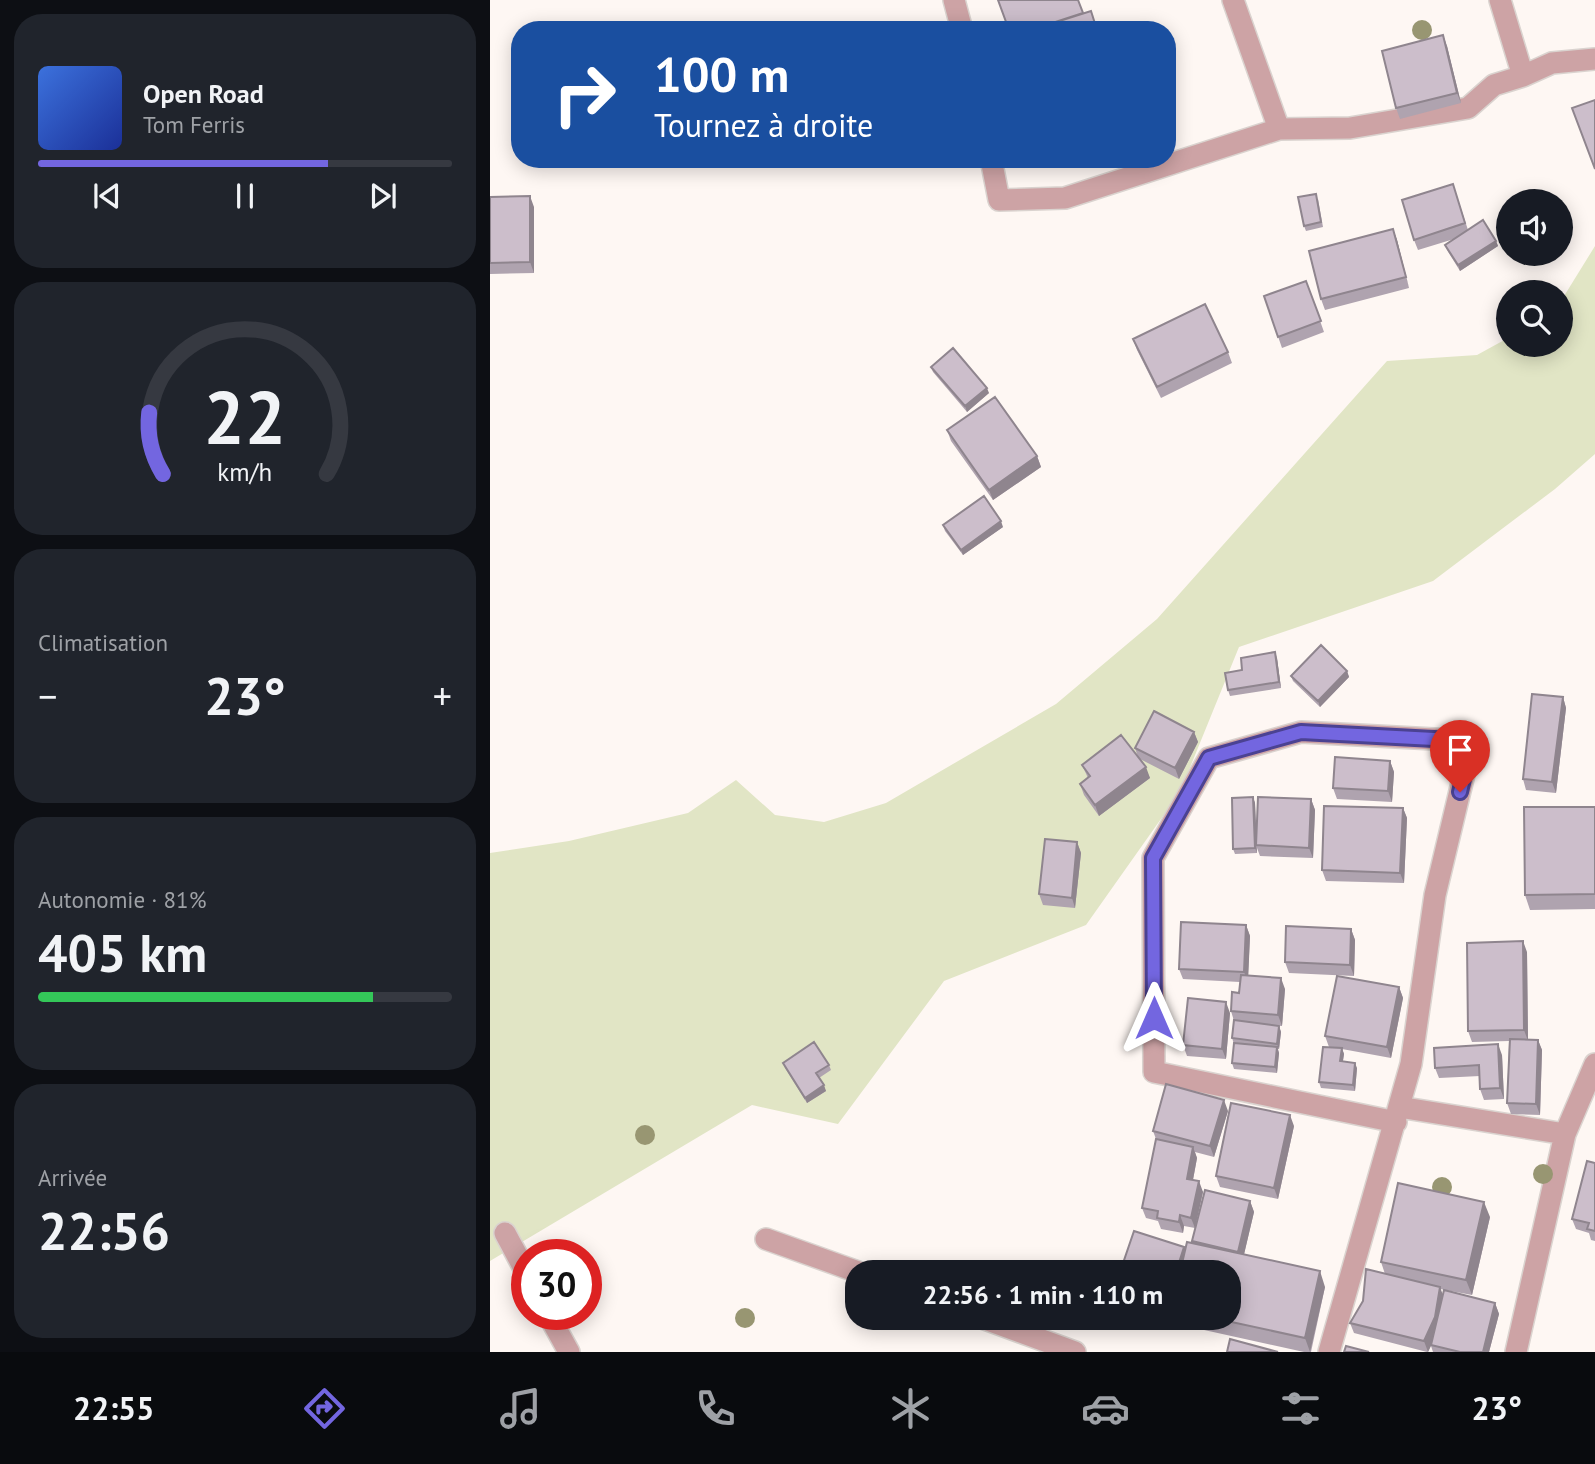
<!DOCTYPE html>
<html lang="fr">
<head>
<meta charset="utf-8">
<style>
  :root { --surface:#171b24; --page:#20242c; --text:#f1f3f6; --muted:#9ea1a6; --line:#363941; --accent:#7366e0 }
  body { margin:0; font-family:"PT Sans",sans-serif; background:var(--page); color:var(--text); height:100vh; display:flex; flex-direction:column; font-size:26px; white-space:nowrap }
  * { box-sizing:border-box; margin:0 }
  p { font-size:23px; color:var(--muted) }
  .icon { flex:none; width:38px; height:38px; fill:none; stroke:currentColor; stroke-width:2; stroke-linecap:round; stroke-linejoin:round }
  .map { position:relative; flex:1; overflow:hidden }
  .drawer { display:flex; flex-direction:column; gap:14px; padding:14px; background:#0d0f14; width:490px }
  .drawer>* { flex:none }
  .banner { position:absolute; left:21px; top:21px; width:665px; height:147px; border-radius:28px; box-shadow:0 4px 18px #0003; background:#1a4fa0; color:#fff; overflow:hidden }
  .buttons { position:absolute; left:1006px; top:189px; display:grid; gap:14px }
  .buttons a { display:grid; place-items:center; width:77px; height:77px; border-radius:50%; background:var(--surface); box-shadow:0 4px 18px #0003; font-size:35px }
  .speed { position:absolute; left:21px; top:1239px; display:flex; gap:14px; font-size:35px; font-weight:700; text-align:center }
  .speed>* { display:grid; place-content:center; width:91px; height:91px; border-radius:50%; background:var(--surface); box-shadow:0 4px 18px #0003; line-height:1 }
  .speed .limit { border:10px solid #d22; background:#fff; color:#111 }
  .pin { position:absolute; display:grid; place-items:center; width:60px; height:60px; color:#fff; margin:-72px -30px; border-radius:50% 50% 50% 0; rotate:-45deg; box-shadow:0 0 7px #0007 }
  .pin .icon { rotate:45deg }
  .me { position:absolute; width:77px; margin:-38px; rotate:0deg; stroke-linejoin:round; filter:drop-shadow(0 0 5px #0008) }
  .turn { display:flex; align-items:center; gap:24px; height:147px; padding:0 28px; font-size:32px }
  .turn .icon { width:91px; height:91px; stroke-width:2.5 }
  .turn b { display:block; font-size:49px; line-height:60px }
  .big { font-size:52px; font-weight:800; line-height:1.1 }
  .drawer .widget { flex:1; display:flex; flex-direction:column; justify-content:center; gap:10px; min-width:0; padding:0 24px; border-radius:28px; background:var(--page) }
  .drawer .dial { align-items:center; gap:0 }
  .dial svg { height:182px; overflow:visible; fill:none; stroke:var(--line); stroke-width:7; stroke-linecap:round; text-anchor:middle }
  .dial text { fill:var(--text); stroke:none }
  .song { display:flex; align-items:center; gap:21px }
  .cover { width:84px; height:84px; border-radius:10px; background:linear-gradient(135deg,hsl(220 70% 55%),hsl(230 70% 35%)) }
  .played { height:7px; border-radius:4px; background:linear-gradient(90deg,var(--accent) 70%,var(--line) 70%) }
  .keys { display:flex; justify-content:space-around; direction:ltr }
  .heat { display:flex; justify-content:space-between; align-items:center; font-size:38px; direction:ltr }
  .charge { height:10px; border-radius:5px; background:linear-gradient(90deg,#34c759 81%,var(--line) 0) }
  .trip { position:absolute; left:355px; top:1260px; width:396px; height:70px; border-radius:28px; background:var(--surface); box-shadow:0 4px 18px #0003; font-weight:800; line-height:70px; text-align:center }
  .tabs { display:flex; height:112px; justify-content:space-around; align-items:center; background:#090b0e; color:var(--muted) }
  .tabs .icon { width:49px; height:49px }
  .tabs .active { color:var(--accent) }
  .tabs b { font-size:32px; color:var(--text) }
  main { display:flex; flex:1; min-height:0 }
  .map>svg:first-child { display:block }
  .green { fill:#e1e5c5 }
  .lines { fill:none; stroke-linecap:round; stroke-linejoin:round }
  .minor-casing { stroke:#dad3cf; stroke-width:24 }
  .minor { stroke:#cda3a5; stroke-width:21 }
  .tree { fill:#989672 }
  .wall { fill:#afa3af }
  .shaded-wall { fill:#8f858e }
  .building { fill:#ccbecb; stroke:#8f858e; stroke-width:2 }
  .route-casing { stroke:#4b4292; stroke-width:18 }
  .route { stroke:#7366e0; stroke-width:12 }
</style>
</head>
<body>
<main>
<section class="drawer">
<div class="widget">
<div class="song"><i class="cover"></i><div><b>Open Road</b><p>Tom Ferris</p></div></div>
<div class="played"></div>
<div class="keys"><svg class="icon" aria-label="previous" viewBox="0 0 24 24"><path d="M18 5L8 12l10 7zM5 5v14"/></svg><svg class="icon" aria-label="pause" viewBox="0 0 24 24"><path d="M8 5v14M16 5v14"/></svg><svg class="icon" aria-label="next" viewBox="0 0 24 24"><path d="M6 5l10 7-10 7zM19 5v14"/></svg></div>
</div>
<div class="widget dial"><svg viewBox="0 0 100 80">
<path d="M14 69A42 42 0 1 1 86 69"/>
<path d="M14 69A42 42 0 0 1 8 42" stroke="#7366e0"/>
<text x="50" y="56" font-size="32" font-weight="700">22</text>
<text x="50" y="72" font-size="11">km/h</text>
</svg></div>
<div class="widget"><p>Climatisation</p>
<div class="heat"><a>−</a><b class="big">23°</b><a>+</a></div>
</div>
<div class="widget"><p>Autonomie · 81%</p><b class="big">405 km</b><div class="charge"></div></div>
<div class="widget"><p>Arrivée</p><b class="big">22:56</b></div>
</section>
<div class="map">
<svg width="1105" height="1352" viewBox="0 0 1105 1352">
  <rect width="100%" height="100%" fill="#fef7f3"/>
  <!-- green -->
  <path class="green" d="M 1105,246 L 1105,454 L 1065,489 L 943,581 L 749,647 L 690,792 L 596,925 L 454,981 L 348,1124 L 262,1105 L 0,1261 L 0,853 L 79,841 L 198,813 L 246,780 L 285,815 L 334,822 L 396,803 L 566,704 L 667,619 L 897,361 L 987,355 L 1018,338 L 1018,345 L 1071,345 L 1071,301 Z"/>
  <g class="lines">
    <defs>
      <path id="minor" d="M 464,0 L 472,30
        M 743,0 L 789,129
        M 1010,0 L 1033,76
        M 501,159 L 509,200 L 575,198 L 789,129 L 860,128 L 978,108 L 1004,85 L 1033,76 L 1062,63 L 1105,59
        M 909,1107 L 1075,1134
        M 15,1233 L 37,1274
        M 276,1239 L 368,1272
        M 58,1314 L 79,1352
        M 492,1318 L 585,1352
        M 839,1352 L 921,1064 L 945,895 L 982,741 L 811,732 L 719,758 L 663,858 L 664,1072 L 906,1122
        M 1026,1352 L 1075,1134 L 1105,1064"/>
    </defs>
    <!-- minor casing -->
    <use href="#minor" class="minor-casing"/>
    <!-- minor -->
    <use href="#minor" class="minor"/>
  </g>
  <!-- trees -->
  <g class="tree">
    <circle cx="932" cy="30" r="10"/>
    <circle cx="155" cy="1135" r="10"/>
    <circle cx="1053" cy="1174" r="10"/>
    <circle cx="952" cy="1187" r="10"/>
    <circle cx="255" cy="1318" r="10"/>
  </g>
  <!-- wall -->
  <path class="wall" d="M 957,46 L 971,103 L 910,119 L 906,108 Z
    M 963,184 L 978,230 L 1006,241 L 1008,246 L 970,271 L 957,250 L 955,245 L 964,239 L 928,250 L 924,240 Z
    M 0,197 L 44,207 L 44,273 L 0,274 Z
    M 828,199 L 833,227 L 816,231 L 814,226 Z
    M 903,229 L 907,240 L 919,288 L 835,310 L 831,299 Z
    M 816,281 L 834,332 L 792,348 L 774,296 Z
    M 643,339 L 738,352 L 742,363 L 671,398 L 647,350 Z
    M 441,367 L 499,393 L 477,412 L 443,372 Z
    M 457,430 L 547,456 L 551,467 L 503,500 L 461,441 Z
    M 453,525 L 513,527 L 473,555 L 455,531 Z
    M 787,658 L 791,688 L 740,696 L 738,690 L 752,670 Z
    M 857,671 L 859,677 L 830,707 L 803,681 L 801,676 Z
    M 1073,697 L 1076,708 L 1066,793 L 1036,790 L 1033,779 Z
    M 704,732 L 708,742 L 689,779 L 650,759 L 660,778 L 609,816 L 594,795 L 590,784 L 598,778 L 592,765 L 648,757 L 645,748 Z
    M 900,761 L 904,772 L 902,802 L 847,799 L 843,788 Z
    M 763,797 L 765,803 L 766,832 L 821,799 L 825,810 L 823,858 L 770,856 L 767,848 L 767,853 L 745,854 L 743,849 Z
    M 1105,807 L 1105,909 L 1040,910 L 1035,895 Z
    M 913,808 L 917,818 L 914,883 L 836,881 L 832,870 Z
    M 587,842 L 591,853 L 585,908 L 553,905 L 549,894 Z
    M 756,925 L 760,936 L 758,975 L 795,989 L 792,1026 L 782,1025 L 789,1026 L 791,1032 L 789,1049 L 788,1049 L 789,1053 L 787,1073 L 744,1069 L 742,1063 L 744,1044 L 742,1038 L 744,1021 L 741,1011 L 749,993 L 750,982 L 693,979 L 689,969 Z
    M 861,929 L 865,940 L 864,976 L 799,973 L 795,962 Z
    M 1037,952 L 1038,1039 L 1048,1040 L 1052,1050 L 1050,1115 L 1021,1114 L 1017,1103 L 1019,1041 L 982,1042 L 978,1031 Z
    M 909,987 L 913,998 L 901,1058 L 852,1049 L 854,1054 L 853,1061 L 867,1068 L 865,1091 L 831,1088 L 829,1082 L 839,1047 L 835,1036 Z
    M 740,1013 L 736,1059 L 697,1056 L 693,1045 Z
    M 1012,1055 L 1014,1099 L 994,1100 L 990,1089 L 990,1076 L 949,1078 L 945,1068 Z
    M 293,1063 L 339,1065 L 341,1070 L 329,1078 L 336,1091 L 317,1103 L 295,1068 Z
    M 738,1111 L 724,1157 L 705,1152 L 707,1158 L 703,1180 L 713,1192 L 705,1228 L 694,1226 L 693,1233 L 671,1229 L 668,1221 L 656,1218 L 652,1208 L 666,1139 L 663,1131 Z
    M 804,1126 L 788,1199 L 730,1187 L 726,1176 Z
    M 1105,1163 L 1105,1241 L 1101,1240 L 1099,1233 L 1086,1229 L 1082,1219 Z
    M 760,1201 L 764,1212 L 754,1254 L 835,1287 L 821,1352 L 814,1352 L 687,1324 L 685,1318 L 738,1318 L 695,1250 L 703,1243 L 702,1241 Z
    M 1000,1217 L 982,1295 L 950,1289 L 953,1296 L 1005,1303 L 1009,1314 L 999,1352 L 943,1352 L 941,1346 L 938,1352 L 937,1352 L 864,1333 L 860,1323 L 895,1274 L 891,1262 Z"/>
  <!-- shaded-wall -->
  <path class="shaded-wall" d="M 953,35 L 957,46 L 971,103 L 967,93 Z
    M 40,196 L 44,207 L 44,273 L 40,262 Z
    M 903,229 L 907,240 L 919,288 L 916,277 Z
    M 1006,241 L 1008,246 L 970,271 L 968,265 Z
    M 497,388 L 499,393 L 477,412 L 475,406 Z
    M 547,456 L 551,467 L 503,500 L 499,490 Z
    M 511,521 L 513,527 L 473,555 L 471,550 Z
    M 785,652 L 787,658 L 791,688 L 789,682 Z
    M 857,671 L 859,677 L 830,707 L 828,701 Z
    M 1073,697 L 1076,708 L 1066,793 L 1062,782 Z
    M 704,732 L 708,742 L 689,779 L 685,768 Z
    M 900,761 L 904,772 L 902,802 L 898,791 Z
    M 656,767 L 660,778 L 609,816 L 605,805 Z
    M 763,797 L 765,803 L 767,845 L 766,845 L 767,853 L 765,848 Z
    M 821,799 L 825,810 L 823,858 L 819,848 Z
    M 913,808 L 917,818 L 914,883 L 910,873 Z
    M 587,842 L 591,853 L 585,908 L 582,898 Z
    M 756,925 L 760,936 L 758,982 L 754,972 Z
    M 861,929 L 865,940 L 864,976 L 860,965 Z
    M 1033,941 L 1037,952 L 1038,1041 L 1034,1030 Z
    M 791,978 L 795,989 L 792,1026 L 788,1015 Z
    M 909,987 L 913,998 L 901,1058 L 897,1047 Z
    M 736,1002 L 740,1013 L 736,1059 L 732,1049 Z
    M 789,1026 L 791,1032 L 789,1049 L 787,1044 Z
    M 1048,1040 L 1052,1050 L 1050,1115 L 1046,1104 Z
    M 1008,1044 L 1012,1055 L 1014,1099 L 1010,1088 Z
    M 787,1047 L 789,1053 L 787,1073 L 785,1067 Z
    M 852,1048 L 854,1054 L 852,1066 L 850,1061 Z
    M 865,1063 L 867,1068 L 865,1091 L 863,1085 Z
    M 334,1085 L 336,1091 L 317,1103 L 315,1098 Z
    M 734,1100 L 738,1111 L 724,1157 L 720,1146 Z
    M 800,1115 L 804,1126 L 788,1199 L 784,1188 Z
    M 703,1147 L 707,1158 L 701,1190 L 697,1179 Z
    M 709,1181 L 713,1192 L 705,1228 L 701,1218 Z
    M 760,1201 L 764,1212 L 752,1263 L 748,1252 Z
    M 994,1202 L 1000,1217 L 982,1295 L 976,1280 Z
    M 690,1215 L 694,1226 L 693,1233 L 689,1222 Z
    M 694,1247 L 698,1258 L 693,1272 L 686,1272 Z
    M 830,1271 L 835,1287 L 820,1352 L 815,1338 Z
    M 950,1287 L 954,1298 L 949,1328 L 938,1352 L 934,1341 Z
    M 1005,1303 L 1009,1314 L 999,1352 L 993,1352 Z"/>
  <!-- building -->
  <path class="building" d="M 508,0 L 588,0 L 593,13 L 541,30 L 519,30 Z
    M 601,11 L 607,30 L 541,30 Z
    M 953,35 L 967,93 L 906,108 L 892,51 Z
    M 1105,100 L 1105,169 L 1082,108 Z
    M 963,184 L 975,223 L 924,240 L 912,200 Z
    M 826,194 L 831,222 L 814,226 L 808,197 Z
    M 40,196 L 40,262 L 0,263 L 0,197 Z
    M 993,220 L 1006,241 L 968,265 L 955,245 Z
    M 903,229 L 916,277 L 831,299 L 819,251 Z
    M 816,281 L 831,321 L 788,337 L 774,296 Z
    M 715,304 L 738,352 L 667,387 L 643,339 Z
    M 463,348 L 497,388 L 475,406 L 441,367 Z
    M 505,397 L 547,456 L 499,490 L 457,430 Z
    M 494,496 L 511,521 L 471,550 L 453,525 Z
    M 831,645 L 857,671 L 828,701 L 801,676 Z
    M 785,652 L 789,682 L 738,690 L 735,673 L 752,670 L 751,658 Z
    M 1042,694 L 1073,697 L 1062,782 L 1033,779 Z
    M 664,711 L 704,732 L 685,768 L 645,748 Z
    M 631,735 L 656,767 L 605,805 L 590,784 L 600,776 L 592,765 Z
    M 845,757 L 900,761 L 898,791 L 843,788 Z
    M 763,797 L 765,848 L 743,849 L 742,798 Z
    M 768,797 L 821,799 L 819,848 L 766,845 Z
    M 834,806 L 913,808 L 910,873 L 832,870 Z
    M 1034,807 L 1105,807 L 1105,894 L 1035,895 Z
    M 555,839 L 587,842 L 582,898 L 549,894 Z
    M 691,922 L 756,925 L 754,972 L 689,969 Z
    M 796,926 L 861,929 L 860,965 L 795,962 Z
    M 1033,941 L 1034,1030 L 978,1031 L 977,943 Z
    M 751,975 L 791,978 L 788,1015 L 741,1011 L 742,992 L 749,993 Z
    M 847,976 L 909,987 L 897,1047 L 835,1036 Z
    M 698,998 L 736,1002 L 732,1049 L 693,1045 Z
    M 744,1020 L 789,1026 L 787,1044 L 742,1038 Z
    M 1020,1039 L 1048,1040 L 1046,1104 L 1017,1103 Z
    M 324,1042 L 339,1065 L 326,1073 L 334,1085 L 315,1098 L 293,1063 Z
    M 744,1043 L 787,1047 L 785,1067 L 742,1063 Z
    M 1008,1044 L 1010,1088 L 990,1089 L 989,1065 L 945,1068 L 944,1048 Z
    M 833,1047 L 852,1048 L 850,1061 L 865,1063 L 863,1085 L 829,1082 Z
    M 676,1084 L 734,1100 L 720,1146 L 663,1131 Z
    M 741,1103 L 800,1115 L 784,1188 L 726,1176 Z
    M 666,1139 L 703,1147 L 697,1179 L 709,1181 L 701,1218 L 690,1215 L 689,1222 L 667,1218 L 668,1211 L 652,1208 Z
    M 1097,1161 L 1105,1163 L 1105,1231 L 1097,1229 L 1099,1223 L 1082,1219 Z
    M 908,1183 L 994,1202 L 976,1280 L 891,1262 Z
    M 715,1190 L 760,1201 L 748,1252 L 702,1241 Z
    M 644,1231 L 694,1247 L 686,1272 L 630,1272 Z
    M 697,1242 L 830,1271 L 815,1338 L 723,1318 L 738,1318 L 738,1272 L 690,1272 Z
    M 876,1269 L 950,1287 L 945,1317 L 934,1341 L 860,1323 L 873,1301 Z
    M 954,1290 L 1005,1303 L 993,1352 L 970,1352 L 941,1345 Z
    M 740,1339 L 788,1352 L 737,1352 Z
    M 856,1346 L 879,1352 L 854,1352 Z"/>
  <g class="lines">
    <defs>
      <path id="route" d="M 664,1018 L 663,858 L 719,758 L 811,732 L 982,741 L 970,792"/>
    </defs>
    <!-- route casing -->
    <use href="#route" class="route-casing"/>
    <!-- route -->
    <use href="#route" class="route"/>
  </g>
</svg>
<div class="buttons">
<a><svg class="icon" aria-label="sound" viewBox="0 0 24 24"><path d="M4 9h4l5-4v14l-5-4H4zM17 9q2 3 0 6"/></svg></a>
<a><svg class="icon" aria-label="search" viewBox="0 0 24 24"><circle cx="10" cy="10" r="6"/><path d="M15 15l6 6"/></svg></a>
</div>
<div class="speed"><div class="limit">30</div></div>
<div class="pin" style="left:970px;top:792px;background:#d93025"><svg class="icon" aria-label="arrive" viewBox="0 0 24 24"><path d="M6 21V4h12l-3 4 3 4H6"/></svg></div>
<svg class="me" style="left:664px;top:1018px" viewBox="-20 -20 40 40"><path d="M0-17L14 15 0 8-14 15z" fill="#7366e0" stroke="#fff" stroke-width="4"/></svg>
<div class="trip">22:56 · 1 min · 110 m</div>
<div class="banner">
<div class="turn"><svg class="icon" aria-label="right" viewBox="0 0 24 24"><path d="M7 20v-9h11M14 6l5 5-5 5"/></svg><div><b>100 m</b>Tournez à droite</div></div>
</div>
</div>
</main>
<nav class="tabs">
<b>22:55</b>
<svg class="icon active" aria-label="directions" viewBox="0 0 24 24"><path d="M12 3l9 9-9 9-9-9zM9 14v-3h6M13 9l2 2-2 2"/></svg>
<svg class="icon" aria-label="music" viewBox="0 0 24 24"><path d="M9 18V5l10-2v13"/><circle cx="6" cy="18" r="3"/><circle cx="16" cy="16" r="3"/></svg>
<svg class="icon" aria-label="phone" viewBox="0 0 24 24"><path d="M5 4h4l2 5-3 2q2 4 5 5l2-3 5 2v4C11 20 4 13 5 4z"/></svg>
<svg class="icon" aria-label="climate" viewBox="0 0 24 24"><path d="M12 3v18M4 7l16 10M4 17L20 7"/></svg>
<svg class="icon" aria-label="car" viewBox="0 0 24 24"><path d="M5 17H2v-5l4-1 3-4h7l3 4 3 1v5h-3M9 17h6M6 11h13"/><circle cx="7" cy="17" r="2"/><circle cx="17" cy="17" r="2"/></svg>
<svg class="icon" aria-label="filters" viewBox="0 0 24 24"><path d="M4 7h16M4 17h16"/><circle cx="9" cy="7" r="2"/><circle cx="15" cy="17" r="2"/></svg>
<b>23°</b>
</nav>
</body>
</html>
